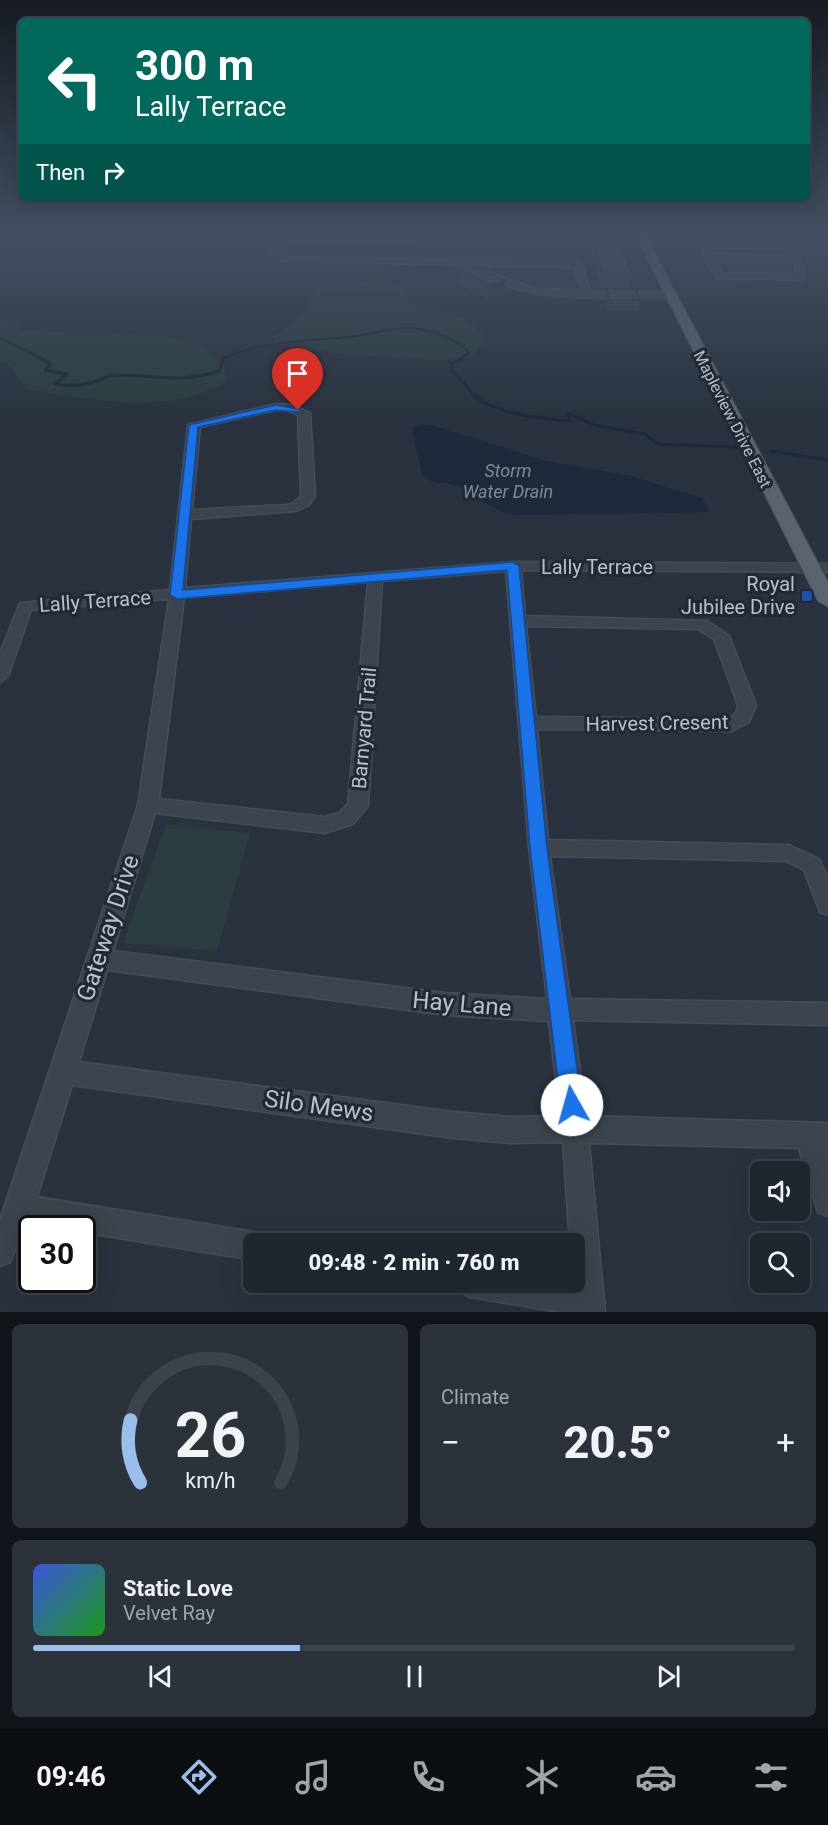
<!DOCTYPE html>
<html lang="en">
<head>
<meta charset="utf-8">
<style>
  :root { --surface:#1f262e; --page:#2c323a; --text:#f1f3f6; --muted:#a1a5aa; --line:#3c434a; --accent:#9bbdec }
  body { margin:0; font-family:Roboto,sans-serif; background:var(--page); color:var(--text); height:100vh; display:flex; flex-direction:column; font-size:22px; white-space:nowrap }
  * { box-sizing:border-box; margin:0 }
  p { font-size:20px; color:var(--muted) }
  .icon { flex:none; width:33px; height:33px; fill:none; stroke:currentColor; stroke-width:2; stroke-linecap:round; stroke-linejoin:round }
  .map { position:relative; height:1312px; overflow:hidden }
  .side { display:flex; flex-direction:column; gap:12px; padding:12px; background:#111519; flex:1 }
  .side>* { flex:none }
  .top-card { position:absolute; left:18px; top:18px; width:792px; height:183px; border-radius:9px; box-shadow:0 6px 24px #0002,0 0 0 2px var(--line); background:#00695c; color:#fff; overflow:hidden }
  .fabs { position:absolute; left:750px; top:1161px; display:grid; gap:12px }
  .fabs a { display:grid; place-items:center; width:60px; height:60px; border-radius:9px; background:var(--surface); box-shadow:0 6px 24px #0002,0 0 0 2px var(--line); font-size:30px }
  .speed { position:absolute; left:18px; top:1215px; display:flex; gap:12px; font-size:30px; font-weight:700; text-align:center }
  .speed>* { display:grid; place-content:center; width:78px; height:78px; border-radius:50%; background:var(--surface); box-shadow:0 6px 24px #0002,0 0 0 2px var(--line); line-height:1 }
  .speed .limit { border:3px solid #111; border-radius:9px; background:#fff; color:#111 }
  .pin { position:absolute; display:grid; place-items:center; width:51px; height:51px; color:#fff; margin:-62px -26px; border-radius:50% 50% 50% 0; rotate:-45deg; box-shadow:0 0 6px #0007 }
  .pin .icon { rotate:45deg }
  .me { position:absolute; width:66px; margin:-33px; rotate:353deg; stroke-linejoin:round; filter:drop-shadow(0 0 4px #0008) }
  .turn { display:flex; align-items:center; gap:21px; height:126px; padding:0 18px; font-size:27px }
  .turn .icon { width:78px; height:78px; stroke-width:2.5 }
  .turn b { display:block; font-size:42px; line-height:51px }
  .then { display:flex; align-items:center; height:57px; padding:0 18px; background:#0003; gap:12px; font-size:22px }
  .big { font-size:45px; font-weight:800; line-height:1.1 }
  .side .widget { flex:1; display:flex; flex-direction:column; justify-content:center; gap:9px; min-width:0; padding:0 21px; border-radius:9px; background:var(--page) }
  .side .dial { align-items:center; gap:0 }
  .dial svg { height:156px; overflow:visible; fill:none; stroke:var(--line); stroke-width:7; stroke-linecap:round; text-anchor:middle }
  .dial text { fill:var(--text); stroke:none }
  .song { display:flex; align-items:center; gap:18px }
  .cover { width:72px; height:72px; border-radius:9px; background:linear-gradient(135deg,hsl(230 70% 55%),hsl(120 70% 35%)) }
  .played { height:6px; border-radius:3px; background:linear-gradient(90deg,var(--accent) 35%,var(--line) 35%) }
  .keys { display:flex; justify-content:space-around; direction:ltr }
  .heat { display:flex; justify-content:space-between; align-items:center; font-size:33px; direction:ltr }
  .side .tiles { flex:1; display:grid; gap:12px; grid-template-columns:1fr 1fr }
  .widget:last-child { grid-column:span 2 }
  .trip { position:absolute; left:243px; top:1233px; width:342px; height:60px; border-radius:9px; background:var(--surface); box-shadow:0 6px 24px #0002,0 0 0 2px var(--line); font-weight:800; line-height:60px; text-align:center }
  .dock { display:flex; height:96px; justify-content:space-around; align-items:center; background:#0c0f12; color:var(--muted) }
  .dock .icon { width:42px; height:42px }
  .dock .selected { color:var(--accent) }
  .dock b { font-size:27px; color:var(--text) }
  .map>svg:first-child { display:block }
  .green { fill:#2b3d3f }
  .water { fill:#1d2a3b }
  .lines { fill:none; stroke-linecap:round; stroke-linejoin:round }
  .stream-far1 { stroke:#1d2a3b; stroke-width:2 }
  .stream { stroke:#1d2a3b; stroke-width:3 }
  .minor-casing { stroke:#464d57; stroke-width:3 }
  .major-casing { stroke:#464d57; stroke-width:2 }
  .minor { fill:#3d444e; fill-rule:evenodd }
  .major { fill:#5b636e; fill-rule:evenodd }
  .wall { fill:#333d48 }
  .shaded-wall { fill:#29323b }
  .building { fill:#3b4754; stroke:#29323b; stroke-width:1.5 }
  .route { fill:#1a73e8; stroke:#114b97; stroke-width:1.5 }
  .transit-dot { fill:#1a4fb4; stroke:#212933; stroke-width:2 }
  .labels { text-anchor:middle; stroke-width:6; stroke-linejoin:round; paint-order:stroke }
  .far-street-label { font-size:16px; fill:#b9c0c9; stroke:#212933 }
  .far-water-label { font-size:18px; font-style:italic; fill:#778ba3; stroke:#212933 }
  .street-label { font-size:20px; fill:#b9c0c9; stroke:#212933 }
  .poi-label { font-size:20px; fill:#b9c0c9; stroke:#212933; text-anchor:end }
  .near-street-label { font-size:24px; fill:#b9c0c9; stroke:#212933 }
</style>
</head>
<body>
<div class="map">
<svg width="828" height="1312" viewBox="0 0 828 1312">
  <rect width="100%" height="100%" fill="#29323e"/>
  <!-- green -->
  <path class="green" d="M 376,281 L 401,285 C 404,289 407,298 411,301 C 433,315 472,311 485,340 C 480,347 477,353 469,357 C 447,366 301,351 274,343 L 272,336 C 293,324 309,313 314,289 L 321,284 Z
    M 0,321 L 20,326 L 19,330 L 173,337 L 204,347 L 225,368 L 226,382 C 164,417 93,399 26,389 C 17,379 15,365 0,361 Z
    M 166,824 L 250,833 L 217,951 L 123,943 Z"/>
  <!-- water -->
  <path class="water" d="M 421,425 L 435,426 L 546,461 L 632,476 L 702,498 L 710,512 L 511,515 C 490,508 476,495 456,486 C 442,480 438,488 422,475 L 412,428 Z"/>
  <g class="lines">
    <!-- stream-far1 -->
    <path class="stream-far1" d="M 0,338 L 33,354
      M 234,354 C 274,340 316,341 357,336 C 375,333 392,327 411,328 C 431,330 456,337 469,353 L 467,354"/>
    <!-- stream -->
    <path class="stream" d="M 31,353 L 51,364 L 45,370 L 67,374 L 55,384 C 69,386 83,386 97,381 C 103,379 108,375 114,375 C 151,374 184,385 220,370 L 224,358 L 238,353
      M 469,353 L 452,364 L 451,370 C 463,378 469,393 480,400 C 508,416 539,418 570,421 L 568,413 L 597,426 L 645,434 L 658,444 L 737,447
      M 770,451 L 828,460"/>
    <defs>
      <path id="minor" d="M 279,239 L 768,243 L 828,247 L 828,251 L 798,249 L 805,277 L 801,280 L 716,278 L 703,254 L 704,247 L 282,243 L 277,254 L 293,257 L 578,262 L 582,265 L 590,291 L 670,292 L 675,295 L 670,298 C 618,297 524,305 482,273 L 489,271 L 534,289 L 581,290 L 575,267 L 281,261 L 268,255 ZM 712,247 L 790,249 L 791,255 L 711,254 ZM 714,259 L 793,260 L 796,274 L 722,273 Z
        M 276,404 L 292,405 L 310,413 L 315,496 L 309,505 L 296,511 L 191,519 L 185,588 L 513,562 L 828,564 L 828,572 L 521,570 L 525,616 L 707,621 L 729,636 L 756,705 L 749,722 L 732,731 L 537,729 L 548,840 L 789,845 L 819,859 L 828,879 L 828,915 L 820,912 L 804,870 L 786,861 L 550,856 L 570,999 L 828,1003 L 828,1025 L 573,1020 L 586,1116 L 828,1123 L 828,1216 L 818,1212 L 799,1148 L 589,1143 L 605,1312 L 560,1312 L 470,1297 L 460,1292 L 456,1282 L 574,1282 L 574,1244 L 570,1244 L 563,1142 L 511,1143 L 453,1138 L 72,1085 L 37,1197 L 254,1232 L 264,1236 L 267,1244 L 254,1244 L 254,1260 L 82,1232 L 82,1228 L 60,1228 L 27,1223 L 10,1262 L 0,1266 L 0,1220 L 138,805 L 169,599 L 31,610 L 8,676 L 0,682 L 0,653 L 20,603 L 170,590 L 188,425 ZM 276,410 L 287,410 L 298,415 L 301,496 L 292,504 L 285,505 L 192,510 L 200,427 ZM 506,571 L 529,848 L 547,999 L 445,993 L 113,951 L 155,813 L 325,833 L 353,824 L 368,806 L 382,581 ZM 368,582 L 348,804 L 339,813 L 325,817 L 159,799 L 184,598 ZM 526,626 L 698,629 L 714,639 L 738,705 L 736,713 L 729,719 L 536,717 ZM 107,970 L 445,1015 L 549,1021 L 560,1116 L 511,1117 L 453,1112 L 79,1062 Z"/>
      <path id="major" d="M 636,236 L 646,236 L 828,582 L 828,607 L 818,601 Z"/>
    </defs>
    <!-- minor casing -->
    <use href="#minor" class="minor-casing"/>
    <!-- major casing -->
    <use href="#major" class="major-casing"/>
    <!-- minor -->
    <use href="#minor" class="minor"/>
    <!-- major -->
    <use href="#major" class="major"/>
  </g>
  <!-- wall -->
  <path class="wall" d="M 592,239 L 632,274 L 630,288 L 640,300 L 638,311 L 608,311 L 605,299 L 606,289 L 602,289 L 591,253 Z
    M 464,261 L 504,297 L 488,300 L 459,285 L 459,269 Z"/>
  <!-- shaded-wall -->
  <path class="shaded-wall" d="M 505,281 L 504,297 L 488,300 L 489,285 Z"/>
  <!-- building -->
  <path class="building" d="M 592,239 L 618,239 L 632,274 L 603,273 Z
    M 464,261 L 505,281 L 489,285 L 459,269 Z
    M 606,288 L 635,289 L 640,300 L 610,300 Z"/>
  <!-- sky -->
  <linearGradient id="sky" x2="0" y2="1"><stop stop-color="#171c22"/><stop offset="0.56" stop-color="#434f63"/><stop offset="1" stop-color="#434f63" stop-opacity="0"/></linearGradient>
  <rect width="828" height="420" fill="url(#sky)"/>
  <!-- route -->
  <path class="route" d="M 276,405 L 303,410 L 298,412 L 276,410 L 198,427 L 183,590 L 513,562 L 519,566 L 547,848 L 582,1105 L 579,1112 L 572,1116 L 564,1112 L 561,1105 L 530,848 L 507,570 L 177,599 L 170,595 L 189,425 Z"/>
  <!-- markers -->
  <rect class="transit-dot" x="801" y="590" width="12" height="12" rx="3"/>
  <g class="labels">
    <!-- far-street labels -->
    <g class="far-street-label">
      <text transform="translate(733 419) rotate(63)" y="6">Mapleview Drive East</text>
    </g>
    <!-- far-water labels -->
    <g class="far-water-label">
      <text x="508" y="477">Storm<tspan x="508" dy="21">Water Drain</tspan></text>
    </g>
    <!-- street labels -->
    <g class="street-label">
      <text x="597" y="574">Lally Terrace</text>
      <text transform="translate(95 601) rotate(-4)" y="7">Lally Terrace</text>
      <text transform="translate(657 723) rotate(-1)" y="7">Harvest Cresent</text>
      <text transform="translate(364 728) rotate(-85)" y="7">Barnyard Trail</text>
    </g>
    <!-- poi labels -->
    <g class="poi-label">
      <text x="795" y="591">Royal<tspan x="795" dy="23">Jubilee Drive</tspan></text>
    </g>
    <!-- near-street labels -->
    <g class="near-street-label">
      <text transform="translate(108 928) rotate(-72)" y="8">Gateway Drive</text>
      <text transform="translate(462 1004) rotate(5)" y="8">Hay Lane</text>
      <text transform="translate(319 1106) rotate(8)" y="8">Silo Mews</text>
    </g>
  </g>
</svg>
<div class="fabs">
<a><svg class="icon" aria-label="sound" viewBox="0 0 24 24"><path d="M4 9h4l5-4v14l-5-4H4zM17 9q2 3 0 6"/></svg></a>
<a><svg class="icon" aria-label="search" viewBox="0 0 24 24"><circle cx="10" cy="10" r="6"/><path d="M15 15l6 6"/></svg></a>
</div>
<div class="speed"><div class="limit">30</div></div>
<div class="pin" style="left:298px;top:410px;background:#d93025"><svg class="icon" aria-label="arrive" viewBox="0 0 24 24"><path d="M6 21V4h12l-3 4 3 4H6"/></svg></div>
<svg class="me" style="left:572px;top:1105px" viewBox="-20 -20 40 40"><circle r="19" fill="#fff"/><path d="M0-13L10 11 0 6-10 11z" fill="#1a73e8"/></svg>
<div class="trip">09:48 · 2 min · 760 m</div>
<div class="top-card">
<div class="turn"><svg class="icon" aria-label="left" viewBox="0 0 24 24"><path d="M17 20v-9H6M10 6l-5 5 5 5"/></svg><div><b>300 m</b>Lally Terrace</div></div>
<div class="then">Then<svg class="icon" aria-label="right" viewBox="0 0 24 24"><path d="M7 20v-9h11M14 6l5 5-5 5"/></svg></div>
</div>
</div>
<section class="side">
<div class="tiles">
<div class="widget dial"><svg viewBox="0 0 100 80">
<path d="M14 69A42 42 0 1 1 86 69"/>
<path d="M14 69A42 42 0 0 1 9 37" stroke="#9bbdec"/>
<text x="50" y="56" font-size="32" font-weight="700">26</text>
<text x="50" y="72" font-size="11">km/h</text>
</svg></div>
<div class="widget"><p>Climate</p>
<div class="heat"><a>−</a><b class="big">20.5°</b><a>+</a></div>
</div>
<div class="widget">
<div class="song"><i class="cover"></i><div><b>Static Love</b><p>Velvet Ray</p></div></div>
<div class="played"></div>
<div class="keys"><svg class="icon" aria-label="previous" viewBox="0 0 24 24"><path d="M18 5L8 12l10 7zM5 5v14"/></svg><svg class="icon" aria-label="pause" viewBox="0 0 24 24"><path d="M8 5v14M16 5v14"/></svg><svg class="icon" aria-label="next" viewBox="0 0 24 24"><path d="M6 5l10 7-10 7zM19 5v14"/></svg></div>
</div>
</div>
</section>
<nav class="dock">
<b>09:46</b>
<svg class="icon selected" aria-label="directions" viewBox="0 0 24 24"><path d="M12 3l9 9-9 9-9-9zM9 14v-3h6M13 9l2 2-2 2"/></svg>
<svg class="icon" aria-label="music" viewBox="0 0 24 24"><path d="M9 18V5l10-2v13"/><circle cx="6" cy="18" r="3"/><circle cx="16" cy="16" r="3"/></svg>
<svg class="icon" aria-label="phone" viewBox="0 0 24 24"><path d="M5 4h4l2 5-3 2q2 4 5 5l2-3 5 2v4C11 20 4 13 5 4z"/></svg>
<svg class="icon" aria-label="climate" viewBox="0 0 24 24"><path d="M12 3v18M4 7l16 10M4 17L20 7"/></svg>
<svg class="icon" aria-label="car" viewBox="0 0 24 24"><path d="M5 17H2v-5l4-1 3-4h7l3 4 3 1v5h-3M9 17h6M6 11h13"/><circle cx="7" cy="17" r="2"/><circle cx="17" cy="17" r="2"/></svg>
<svg class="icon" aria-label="filters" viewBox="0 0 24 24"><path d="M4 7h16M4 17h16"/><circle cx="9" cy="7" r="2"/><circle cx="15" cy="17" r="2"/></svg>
</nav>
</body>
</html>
